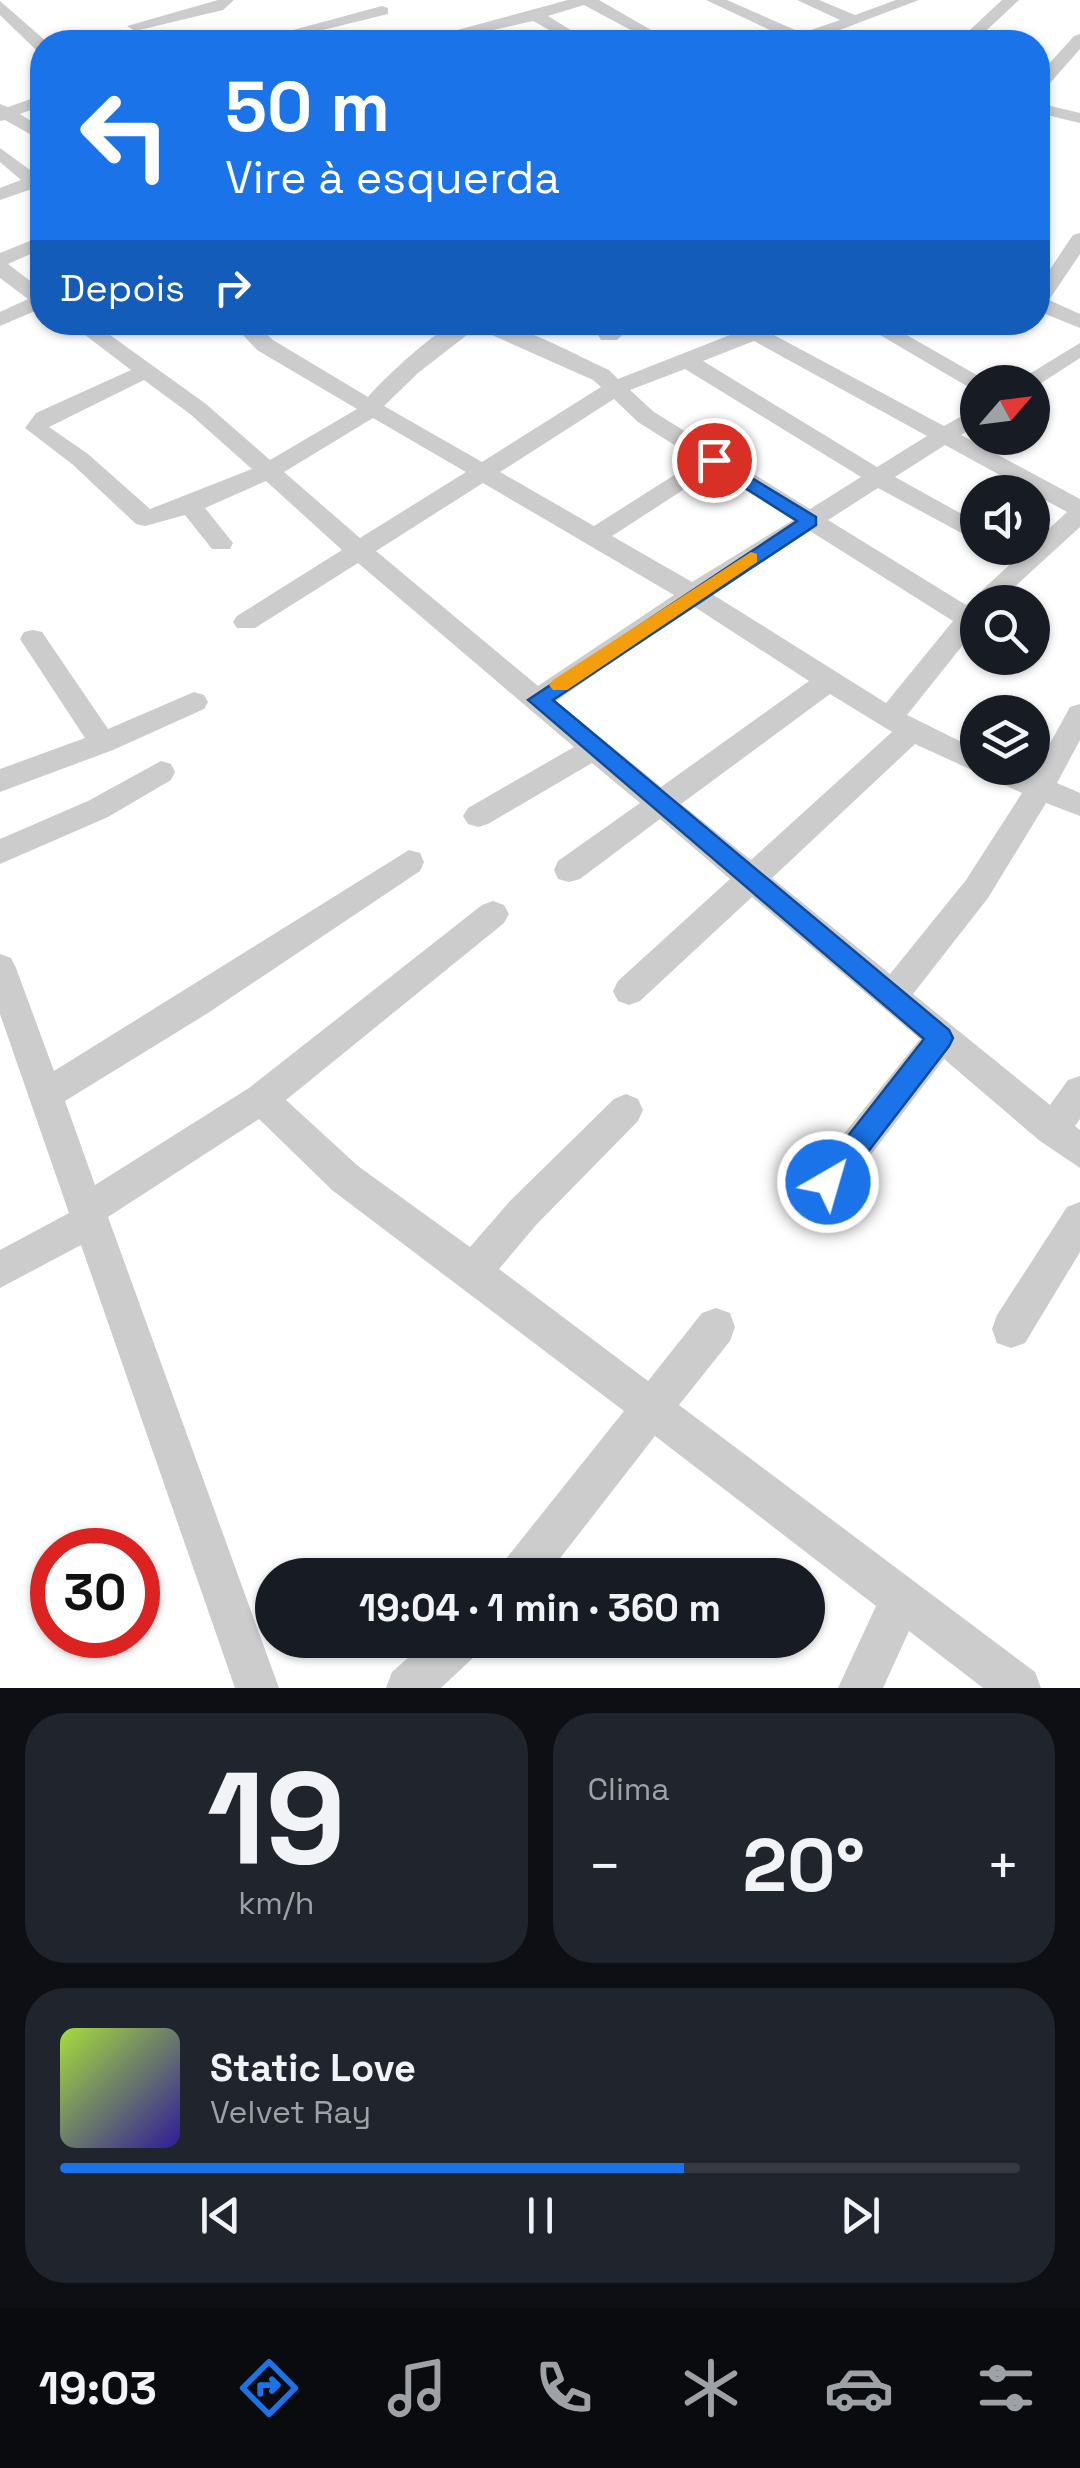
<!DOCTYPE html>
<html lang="pt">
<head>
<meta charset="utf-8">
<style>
  :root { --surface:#171b24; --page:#20242c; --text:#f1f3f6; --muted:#9ea1a6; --line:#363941; --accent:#1a73e8 }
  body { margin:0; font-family:"Space Grotesk",sans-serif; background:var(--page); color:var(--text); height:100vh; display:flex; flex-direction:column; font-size:38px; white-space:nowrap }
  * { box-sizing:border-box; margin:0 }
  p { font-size:32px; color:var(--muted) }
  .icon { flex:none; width:55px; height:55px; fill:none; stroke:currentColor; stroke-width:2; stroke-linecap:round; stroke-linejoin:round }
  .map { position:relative; height:1688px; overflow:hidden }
  .drawer { display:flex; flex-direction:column; gap:25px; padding:25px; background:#0d0f14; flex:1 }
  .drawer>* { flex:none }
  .banner { position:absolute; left:30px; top:30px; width:1020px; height:305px; border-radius:40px; box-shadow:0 2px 8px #0004; background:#1a73e8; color:#fff; overflow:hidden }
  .needle { width:65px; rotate:62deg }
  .buttons { position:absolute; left:960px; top:365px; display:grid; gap:20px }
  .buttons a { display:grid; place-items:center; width:90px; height:90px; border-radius:50%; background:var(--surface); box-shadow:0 2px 8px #0004; font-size:50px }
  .speed { position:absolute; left:30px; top:1528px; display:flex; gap:20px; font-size:50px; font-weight:700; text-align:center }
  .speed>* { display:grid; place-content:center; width:130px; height:130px; border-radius:50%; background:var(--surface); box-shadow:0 2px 8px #0004; line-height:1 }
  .speed .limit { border:15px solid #d22; background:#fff; color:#111 }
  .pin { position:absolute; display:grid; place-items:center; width:85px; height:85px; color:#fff; margin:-42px; border:5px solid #fff; border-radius:50%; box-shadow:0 2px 10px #0007 }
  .me { position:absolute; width:110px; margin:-55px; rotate:38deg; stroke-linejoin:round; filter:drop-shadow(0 0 8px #0008) }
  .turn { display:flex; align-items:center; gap:35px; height:210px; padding:0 30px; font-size:45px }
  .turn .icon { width:130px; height:130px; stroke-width:2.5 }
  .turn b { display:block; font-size:70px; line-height:85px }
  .then { display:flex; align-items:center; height:95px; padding:0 30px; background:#0003; gap:20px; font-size:38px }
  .big { font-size:75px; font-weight:600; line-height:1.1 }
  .drawer .widget { flex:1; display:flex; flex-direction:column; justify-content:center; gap:15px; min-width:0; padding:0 35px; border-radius:40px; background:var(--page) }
  .drawer .dial { align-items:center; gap:0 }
  .dial b { font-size:130px; line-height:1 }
  .song { display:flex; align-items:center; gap:30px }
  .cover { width:120px; height:120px; border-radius:15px; background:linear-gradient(135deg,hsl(80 70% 55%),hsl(250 70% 35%)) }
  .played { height:10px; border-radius:5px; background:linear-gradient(90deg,var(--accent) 65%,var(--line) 65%) }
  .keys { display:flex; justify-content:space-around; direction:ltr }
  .heat { display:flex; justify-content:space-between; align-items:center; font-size:55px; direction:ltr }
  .drawer .tiles { flex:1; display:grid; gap:25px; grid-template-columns:1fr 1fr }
  .widget:last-child { grid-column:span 2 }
  .trip { position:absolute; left:255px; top:1558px; width:570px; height:100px; border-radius:50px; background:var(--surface); box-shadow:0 2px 8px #0004; font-weight:600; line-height:100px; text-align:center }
  .dock { display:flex; height:160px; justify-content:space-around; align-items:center; background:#090b0e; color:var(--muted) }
  .dock .icon { width:70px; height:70px }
  .dock .current { color:var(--accent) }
  .dock b { font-size:45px; color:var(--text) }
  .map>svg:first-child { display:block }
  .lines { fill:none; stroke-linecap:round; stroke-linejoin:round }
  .minor { fill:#ccc; fill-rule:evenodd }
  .route { fill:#1a73e8; stroke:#114b97; stroke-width:2.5 }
  .slow { fill:#f59e0b }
</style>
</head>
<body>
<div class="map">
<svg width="1080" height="1688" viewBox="0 0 1080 1688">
  <rect width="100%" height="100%" fill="#fff"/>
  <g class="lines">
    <!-- minor -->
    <path class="minor" d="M 218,0 L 234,0 L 223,10 L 135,31 L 127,26 Z
      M 568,0 L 599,0 L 672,42 L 653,42 L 584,5 L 548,16 L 590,42 L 571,42 L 533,21 L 441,42 L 413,42 Z
      M 706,0 L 727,0 L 802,33 L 840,20 L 797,0 L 819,0 L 855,15 L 896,0 L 919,0 L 808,42 L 785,42 L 787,38 Z
      M 1002,0 L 1019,0 L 974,42 L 957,42 Z
      M 0,1 L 47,42 L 42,42 L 42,52 L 36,50 L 0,15 Z
      M 382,6 L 388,8 L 388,14 L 274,42 L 248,42 Z
      M 1080,34 L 1080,49 L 1044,90 L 1038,91 L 1038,76 L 1074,36 Z
      M 42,95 L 42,106 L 20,114 L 42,128 L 42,141 L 5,120 L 0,121 L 0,104 L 8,107 Z
      M 1038,103 L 1080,113 L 1080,123 L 1038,113 Z
      M 0,148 L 37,175 L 42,174 L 42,194 L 32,189 L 0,200 L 0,188 L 21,180 L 0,162 Z
      M 1080,233 L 1080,254 L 1049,300 L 1080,314 L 1080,328 L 1038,311 L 1038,287 L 1073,235 Z
      M 42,236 L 42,249 L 8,264 L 42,290 L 42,308 L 0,326 L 0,312 L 28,299 L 0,278 L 0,253 Z
      M 68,322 L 92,322 L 206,404 L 270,460 L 357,409 L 257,350 L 231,322 L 254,322 L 273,340 L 368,397 C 382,380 438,328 457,322 C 499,310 570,353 609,370 L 618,379 L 763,322 L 793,322 L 772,334 L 944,426 L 978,407 L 978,424 L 961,435 L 1080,499 L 1080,527 L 998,602 L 978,602 L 978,626 L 907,715 L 978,750 L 978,768 L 1018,768 L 1033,774 L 1070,707 L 1080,704 L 1080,740 L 1057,783 L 1080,793 L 1080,816 L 1046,803 L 988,898 L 913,994 L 1050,1105 L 1068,1080 L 1080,1076 L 1080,1119 L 1075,1126 L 1080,1130 L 1080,1168 L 1040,1141 L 944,1059 L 841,1194 L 828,1199 L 815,1194 L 810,1182 L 815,1170 L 920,1039 L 752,897 L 640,1001 L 629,1005 L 618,1001 L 613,991 L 618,981 L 730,879 L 660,819 L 580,879 L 569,882 L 558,879 L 554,870 L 558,861 L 640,803 L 592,763 L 488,824 L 478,827 L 468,824 L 463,816 L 468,808 L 574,747 L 358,563 L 255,628 L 237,628 L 233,622 L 237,616 L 342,550 L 266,481 L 205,508 L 233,543 L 230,549 L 212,549 L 185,515 L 145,526 L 136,524 L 72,464 L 25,428 L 36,413 L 131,370 ZM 476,328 L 593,380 L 601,387 L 482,462 L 384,406 L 418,373 ZM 754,341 L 927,436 L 877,467 L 703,361 ZM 685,369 L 861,477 L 810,509 L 654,412 L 630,390 ZM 144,380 L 190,414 L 252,469 L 150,509 L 88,454 L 49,427 ZM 614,399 L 638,422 L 698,460 L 594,526 L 500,472 ZM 373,418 L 466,472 L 360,538 L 284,472 ZM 945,445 L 1067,512 L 966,605 L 828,520 L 878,488 L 978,542 L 978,523 L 895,477 ZM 714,470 L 793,520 L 692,582 L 612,536 ZM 483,483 L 674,595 L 538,686 L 376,551 ZM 810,531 L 953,621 L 886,703 L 712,594 ZM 693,606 L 809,681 L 661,787 L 556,701 ZM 830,694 L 892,732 L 751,860 L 681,804 ZM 915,744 L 1022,793 L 966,880 L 890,974 L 772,878 Z
      M 611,322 L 635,322 L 617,340 L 601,340 L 598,335 Z
      M 858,322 L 884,322 L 989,382 L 978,382 L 978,390 L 970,388 Z
      M 1080,343 L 1080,358 L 1035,387 L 1032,382 L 1016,382 Z
      M 33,630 L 42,632 L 108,729 L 194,692 L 204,695 L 208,702 L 204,709 L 113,750 L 0,792 L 0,769 L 85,738 L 20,639 L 24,632 Z
      M 161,761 L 171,764 L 175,772 L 171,780 L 108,817 L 0,864 L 0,839 L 88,801 Z
      M 409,850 L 420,853 L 424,862 L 420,871 L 208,1013 L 65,1101 L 95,1185 L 249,1088 L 482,905 L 493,901 L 504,905 L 509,914 L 504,923 L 286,1100 L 358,1166 L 470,1247 L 510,1201 L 614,1099 L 626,1094 L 638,1099 L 643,1110 L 638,1121 L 536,1225 L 499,1269 L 648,1381 L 702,1313 L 716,1308 L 730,1313 L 735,1327 L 730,1341 L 679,1405 L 1035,1672 L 1041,1688 L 983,1688 L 909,1631 L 883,1688 L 838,1688 L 876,1606 L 655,1436 L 547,1575 L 499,1575 L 505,1560 L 624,1411 L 332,1190 L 259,1119 L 108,1217 L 279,1688 L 235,1688 L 81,1245 L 0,1288 L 0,1250 L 69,1213 L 0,1014 L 0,954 L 11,958 L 16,968 L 54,1071 Z
      M 1080,1202 L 1080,1252 L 1025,1343 L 1011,1348 L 997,1343 L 992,1329 L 997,1315 L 1067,1207 Z
      M 428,1640 L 483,1640 L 476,1655 L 441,1688 L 386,1688 L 392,1672 Z"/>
  </g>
  <!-- route -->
  <path class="route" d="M 714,455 L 816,517 L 816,525 L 553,700 L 949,1030 L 953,1038 L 949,1046 L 838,1191 L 828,1194 L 819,1191 L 815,1182 L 819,1173 L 924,1039 L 528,700 L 797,521 L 707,464 L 705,460 Z"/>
  <!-- slow -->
  <path class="slow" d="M 751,552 L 757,554 L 757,562 L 567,690 L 553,690 L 549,685 L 553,680 Z"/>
</svg>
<div class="buttons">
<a><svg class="needle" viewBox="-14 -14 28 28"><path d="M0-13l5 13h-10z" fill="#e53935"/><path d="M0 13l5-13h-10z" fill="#9ea1a6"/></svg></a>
<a><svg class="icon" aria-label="sound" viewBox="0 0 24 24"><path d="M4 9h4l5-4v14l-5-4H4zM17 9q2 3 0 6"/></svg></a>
<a><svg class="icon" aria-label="search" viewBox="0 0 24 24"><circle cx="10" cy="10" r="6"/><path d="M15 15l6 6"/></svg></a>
<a><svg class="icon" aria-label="layers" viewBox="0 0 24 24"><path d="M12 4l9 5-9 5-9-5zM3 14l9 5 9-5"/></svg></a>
</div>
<div class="speed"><div class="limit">30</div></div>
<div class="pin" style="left:714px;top:460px;background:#d93025"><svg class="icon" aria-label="arrive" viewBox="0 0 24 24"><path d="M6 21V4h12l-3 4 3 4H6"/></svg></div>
<svg class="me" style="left:828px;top:1182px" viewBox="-20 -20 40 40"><circle r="17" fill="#1a73e8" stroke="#fff" stroke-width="3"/><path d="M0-11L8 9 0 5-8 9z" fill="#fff"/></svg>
<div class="trip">19:04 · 1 min · 360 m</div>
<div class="banner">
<div class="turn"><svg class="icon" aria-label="left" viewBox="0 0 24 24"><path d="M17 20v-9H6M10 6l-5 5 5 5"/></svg><div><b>50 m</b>Vire à esquerda</div></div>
<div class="then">Depois<svg class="icon" aria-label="right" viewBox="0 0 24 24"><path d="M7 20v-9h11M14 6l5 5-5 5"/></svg></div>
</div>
</div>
<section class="drawer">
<div class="tiles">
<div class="widget dial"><b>19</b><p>km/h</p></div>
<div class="widget"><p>Clima</p>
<div class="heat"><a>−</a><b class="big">20°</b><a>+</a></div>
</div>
<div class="widget">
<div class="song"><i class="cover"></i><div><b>Static Love</b><p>Velvet Ray</p></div></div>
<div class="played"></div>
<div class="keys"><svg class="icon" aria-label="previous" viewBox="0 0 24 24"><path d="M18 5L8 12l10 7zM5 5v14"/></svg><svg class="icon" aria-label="pause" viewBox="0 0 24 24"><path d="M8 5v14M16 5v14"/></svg><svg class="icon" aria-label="next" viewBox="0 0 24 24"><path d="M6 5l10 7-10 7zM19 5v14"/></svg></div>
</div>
</div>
</section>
<nav class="dock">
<b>19:03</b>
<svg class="icon current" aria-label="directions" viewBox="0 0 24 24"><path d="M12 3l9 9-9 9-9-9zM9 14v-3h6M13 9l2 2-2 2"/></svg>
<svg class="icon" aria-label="music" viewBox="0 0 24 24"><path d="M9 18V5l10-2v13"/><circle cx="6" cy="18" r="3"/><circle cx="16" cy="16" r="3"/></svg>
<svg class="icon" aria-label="phone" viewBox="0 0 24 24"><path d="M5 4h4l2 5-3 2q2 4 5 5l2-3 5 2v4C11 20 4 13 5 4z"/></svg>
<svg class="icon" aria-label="climate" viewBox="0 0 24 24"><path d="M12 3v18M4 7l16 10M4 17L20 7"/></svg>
<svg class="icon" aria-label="car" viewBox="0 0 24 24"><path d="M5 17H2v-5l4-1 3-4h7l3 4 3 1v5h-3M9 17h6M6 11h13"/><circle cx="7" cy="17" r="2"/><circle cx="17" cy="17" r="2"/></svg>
<svg class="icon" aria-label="filters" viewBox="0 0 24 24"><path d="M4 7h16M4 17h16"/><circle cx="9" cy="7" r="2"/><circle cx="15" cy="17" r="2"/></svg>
</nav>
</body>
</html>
